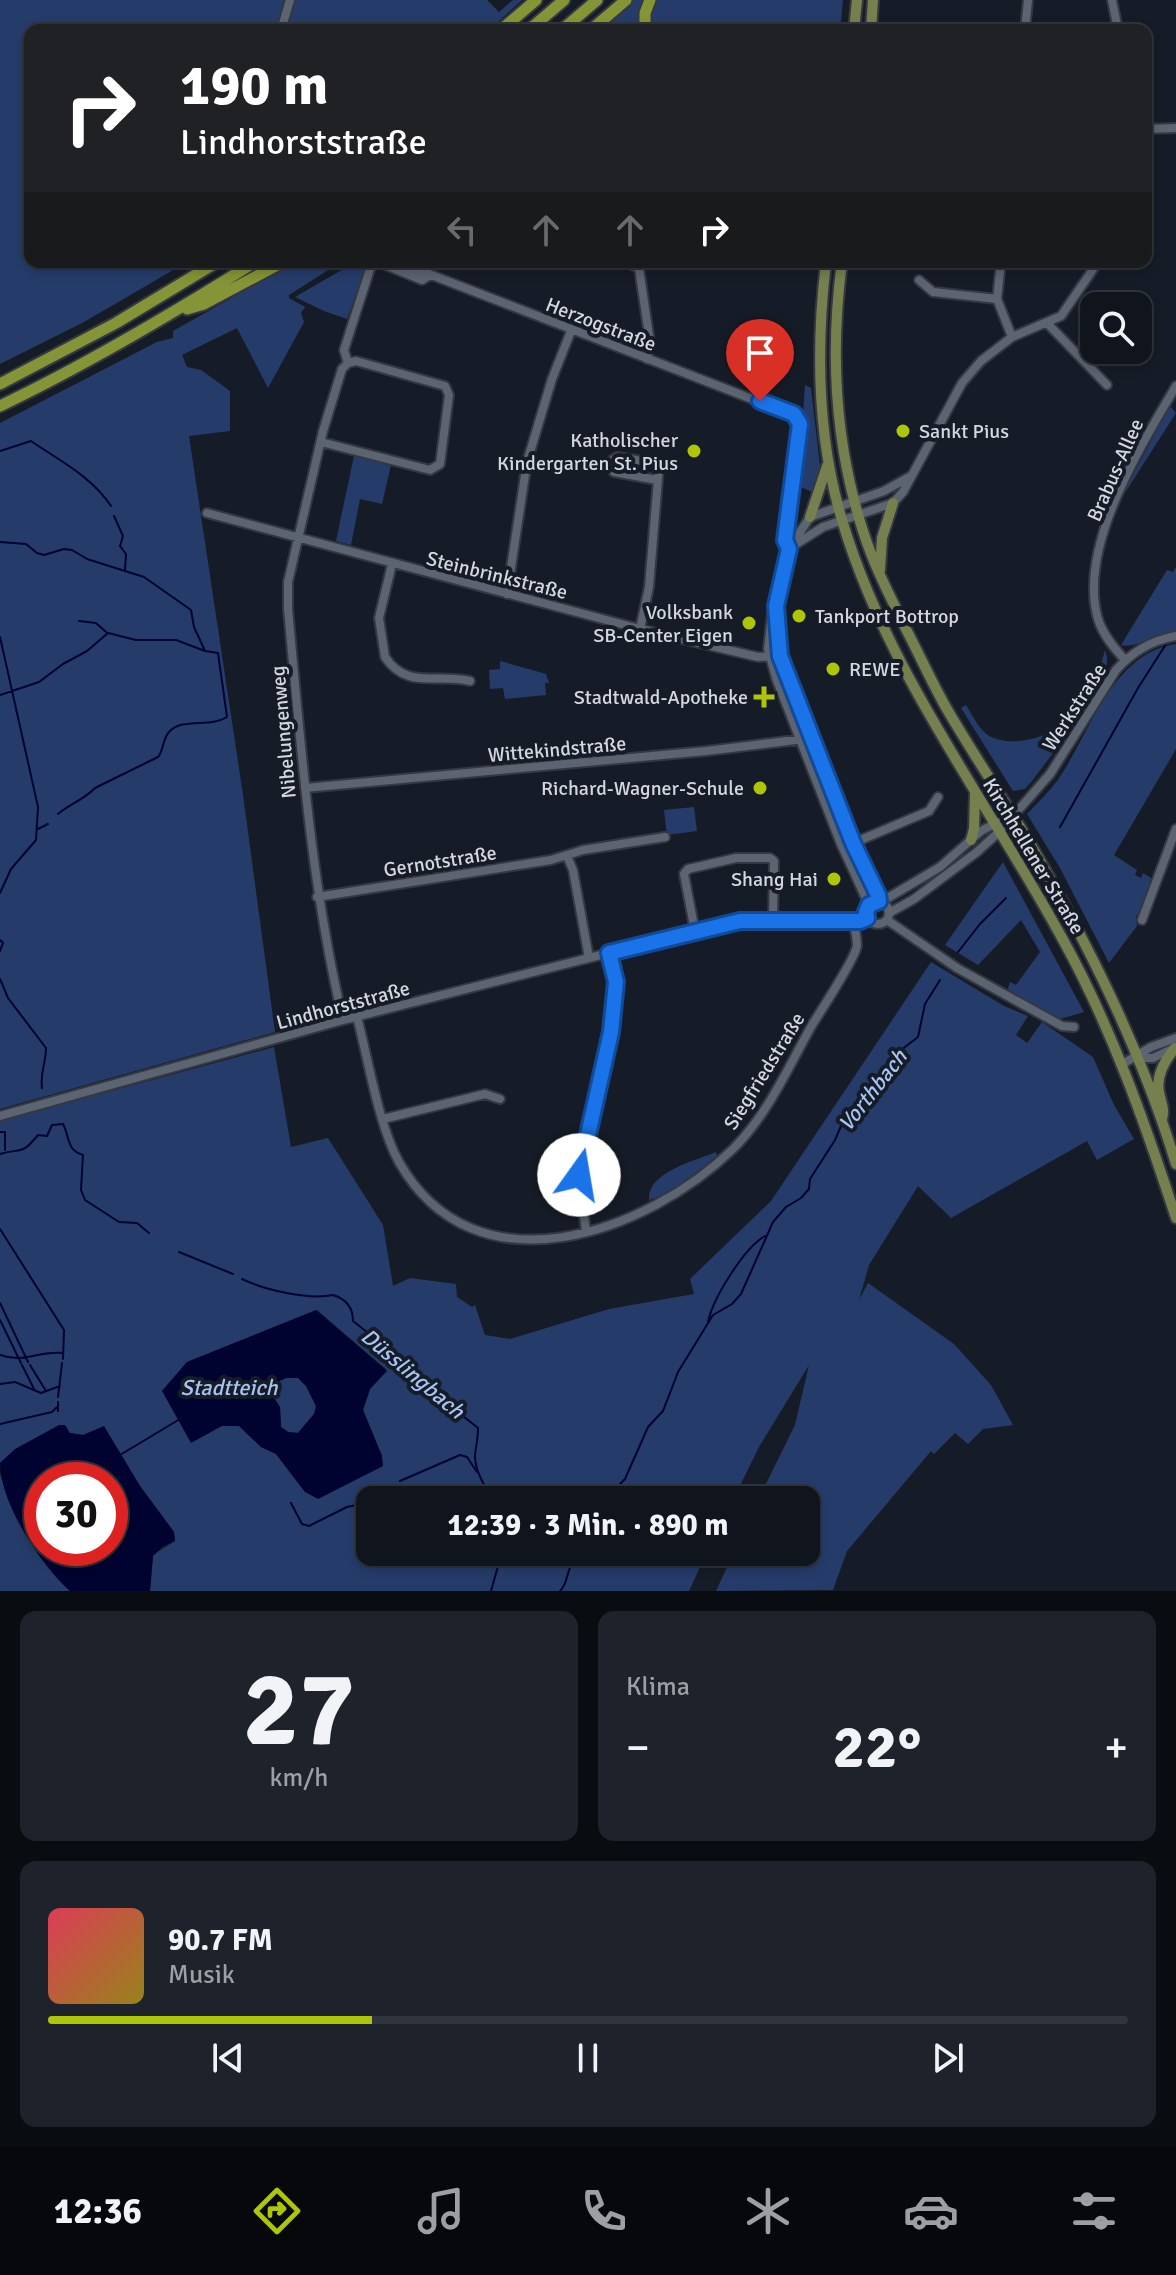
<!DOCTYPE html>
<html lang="de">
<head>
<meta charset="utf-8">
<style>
  :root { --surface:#10151d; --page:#1e222a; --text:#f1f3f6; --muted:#9c9fa4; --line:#30343b; --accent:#afc507 }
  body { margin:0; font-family:Signika,sans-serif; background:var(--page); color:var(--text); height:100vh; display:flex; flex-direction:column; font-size:30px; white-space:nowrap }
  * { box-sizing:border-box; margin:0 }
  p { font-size:26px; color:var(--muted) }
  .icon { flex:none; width:44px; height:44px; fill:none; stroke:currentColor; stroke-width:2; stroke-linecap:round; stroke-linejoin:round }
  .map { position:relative; height:1591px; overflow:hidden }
  .drawer { display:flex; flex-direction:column; gap:20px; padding:20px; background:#090c10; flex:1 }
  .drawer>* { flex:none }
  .banner { position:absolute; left:24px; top:24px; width:1128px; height:244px; border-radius:16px; box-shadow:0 4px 12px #0003,0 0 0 2px var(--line); background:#202124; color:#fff; overflow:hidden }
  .buttons { position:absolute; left:1080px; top:292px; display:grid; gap:16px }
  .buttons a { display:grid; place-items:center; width:72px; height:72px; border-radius:16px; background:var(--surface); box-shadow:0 4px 12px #0003,0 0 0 2px var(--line); font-size:40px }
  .speed { position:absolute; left:24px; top:1462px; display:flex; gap:16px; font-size:40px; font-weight:700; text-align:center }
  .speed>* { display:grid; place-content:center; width:104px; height:104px; border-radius:50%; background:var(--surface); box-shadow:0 4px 12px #0003,0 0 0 2px var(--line); line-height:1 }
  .speed .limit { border:12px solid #d22; background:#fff; color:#111 }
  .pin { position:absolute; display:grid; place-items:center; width:68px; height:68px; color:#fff; margin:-82px -34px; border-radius:50% 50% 50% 0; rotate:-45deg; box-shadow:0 0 8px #0007 }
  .pin .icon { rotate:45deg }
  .me { position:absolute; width:88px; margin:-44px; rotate:13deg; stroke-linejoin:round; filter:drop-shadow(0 0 6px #0008) }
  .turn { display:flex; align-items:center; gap:28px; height:168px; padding:0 24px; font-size:36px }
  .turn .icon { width:104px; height:104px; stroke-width:2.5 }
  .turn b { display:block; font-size:56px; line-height:68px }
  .lanes { display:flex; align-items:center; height:76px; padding:0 24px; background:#0003; justify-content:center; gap:40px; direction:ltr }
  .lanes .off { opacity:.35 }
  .big { font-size:60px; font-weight:800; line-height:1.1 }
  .drawer .widget { flex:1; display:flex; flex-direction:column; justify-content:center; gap:12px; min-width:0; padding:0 28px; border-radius:16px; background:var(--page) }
  .drawer .dial { align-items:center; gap:0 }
  .dial b { font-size:104px; line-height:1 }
  .song { display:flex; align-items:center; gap:24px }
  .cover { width:96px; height:96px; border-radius:12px; background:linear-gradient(135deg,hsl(350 70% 55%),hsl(50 70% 35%)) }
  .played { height:8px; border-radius:4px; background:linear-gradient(90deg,var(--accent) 30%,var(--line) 30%) }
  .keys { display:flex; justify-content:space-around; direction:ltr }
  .heat { display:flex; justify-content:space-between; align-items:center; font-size:44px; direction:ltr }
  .drawer .tiles { flex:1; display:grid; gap:20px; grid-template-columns:1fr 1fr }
  .widget:last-child { grid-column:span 2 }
  .trip { position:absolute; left:356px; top:1486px; width:464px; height:80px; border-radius:16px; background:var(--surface); box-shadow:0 4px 12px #0003,0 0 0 2px var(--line); font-weight:800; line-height:80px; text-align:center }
  .dock { display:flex; height:128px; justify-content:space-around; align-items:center; background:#06080c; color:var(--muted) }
  .dock .icon { width:56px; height:56px }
  .dock .on { color:var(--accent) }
  .dock b { font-size:36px; color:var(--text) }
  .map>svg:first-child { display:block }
  .green { fill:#253c6a; fill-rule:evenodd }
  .water { fill:#000330; fill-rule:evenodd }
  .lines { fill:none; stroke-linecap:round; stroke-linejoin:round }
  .stream { stroke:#000330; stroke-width:2 }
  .minor-casing { stroke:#353841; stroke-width:12 }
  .major-casing { stroke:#353841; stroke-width:14 }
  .highway-casing { stroke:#353841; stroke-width:15 }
  .minor { stroke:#5c6371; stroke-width:8 }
  .major { stroke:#75804e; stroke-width:10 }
  .highway { stroke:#859436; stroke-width:11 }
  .route-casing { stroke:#114b97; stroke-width:20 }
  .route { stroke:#1a73e8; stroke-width:14 }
  .poi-dot { fill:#afc507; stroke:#161c27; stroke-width:3 }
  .labels { text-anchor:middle; stroke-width:8; stroke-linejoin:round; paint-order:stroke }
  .street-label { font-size:20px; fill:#d3d8df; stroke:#161c27 }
  .poi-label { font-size:20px; fill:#d3d8df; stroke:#161c27; text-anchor:end }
  .water-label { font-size:22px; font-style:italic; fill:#a8c2f2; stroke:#161c27 }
</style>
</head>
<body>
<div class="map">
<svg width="1176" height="1591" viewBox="0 0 1176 1591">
  <rect width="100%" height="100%" fill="#161c27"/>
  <!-- green -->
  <path class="green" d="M 0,0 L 284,0 L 276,30 L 30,30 L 30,262 L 187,262 L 84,322 L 0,364 Z
    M 294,0 L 487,0 L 499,12 L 513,0 L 522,0 L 489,30 L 287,30 Z
    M 633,0 L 645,0 L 641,30 L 601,30 Z
    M 654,0 L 843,0 L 840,30 L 649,30 L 650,12 Z
    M 295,262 L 341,262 L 289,295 L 289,298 L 305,307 L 301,313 L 304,322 L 268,388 L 237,328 L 182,355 L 187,367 L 201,370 L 230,391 L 230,431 L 189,436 L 243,795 L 275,1032 L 0,1109 L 0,423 L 157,342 L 173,338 L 173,331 Z
    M 367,264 L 347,319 L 324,311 L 295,297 L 345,268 Z
    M 805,385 L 811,388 L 820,466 L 816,494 L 797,485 L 806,427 L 803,415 Z
    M 1170,406 L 1176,413 L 1121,499 L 1125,490 Z
    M 354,456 L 391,465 L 382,504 L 360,499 L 351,545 L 336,541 Z
    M 1176,567 L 1176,631 C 1159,633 1136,649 1121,645 L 1167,570 L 1173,572 Z
    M 1176,644 L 1176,749 L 1114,855 L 1137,870 L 1135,875 L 1141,878 L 1143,873 L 1151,878 C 1149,893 1144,904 1136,917 L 1137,926 L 1109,963 L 1060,868 L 1027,814 C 1037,803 1048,793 1057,781 C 1090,735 1111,653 1176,644 Z
    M 1105,650 C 1113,670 1096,698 1082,710 L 1075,701 C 1095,691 1099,671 1105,650 Z
    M 500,661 L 546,674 L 549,683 L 545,683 L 546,695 L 505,699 L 503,688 L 490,689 L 489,670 L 500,669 Z
    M 966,705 C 971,713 977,725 984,732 C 999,747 1036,742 1052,730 C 1057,726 1060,720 1064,715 L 1074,719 L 1075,724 L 1032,781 L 1025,789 L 1013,791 L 961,708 Z
    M 694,807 L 697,831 L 667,835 L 664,810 Z
    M 1003,862 L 1084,1012 L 1060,1019 L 1007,991 L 1010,982 L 1016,985 L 1040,952 L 1021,920 L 978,965 L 945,945 Z
    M 931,962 L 1004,1006 L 1028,1016 L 1016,1035 L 1027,1043 L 1042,1022 L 1093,1057 L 1114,1105 L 1134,1139 L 1097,1160 L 1087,1141 L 951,1218 L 918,1186 L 869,1265 L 859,1300 L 868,1283 L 954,1344 L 991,1385 L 1013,1425 L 983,1429 L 968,1444 L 955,1433 L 934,1454 L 931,1451 L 847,1551 L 833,1590 L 716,1591 L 734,1552 L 806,1552 L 806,1500 L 758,1500 L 795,1425 L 809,1365 L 759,1447 L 733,1500 L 370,1500 L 370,1552 L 707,1552 L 689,1591 L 150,1591 L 153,1555 L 175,1541 L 174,1532 L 140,1486 L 104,1427 L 83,1435 L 70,1433 L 0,1463 L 0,1121 L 274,1047 L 291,1147 L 328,1138 L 383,1225 L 393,1286 L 410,1278 L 456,1284 L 457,1297 L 472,1307 L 475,1305 L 485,1335 L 510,1339 L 609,1309 L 694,1294 L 690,1279 L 771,1201 ZM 317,1310 L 387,1370 L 370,1389 L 363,1410 L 382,1456 L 305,1492 L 276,1454 L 261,1447 L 239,1426 L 222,1426 L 162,1391 L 187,1362 Z
    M 716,1152 L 717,1156 L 668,1194 L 649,1200 C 647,1172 695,1161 716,1152 Z
    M 286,1378 L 298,1378 L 306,1386 L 316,1406 L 314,1414 L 298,1433 L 288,1432 L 281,1427 L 280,1407 L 270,1392 L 272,1384 Z
    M 0,1474 C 16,1517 36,1560 70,1591 L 0,1591 Z"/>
  <!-- water -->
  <path class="water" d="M 316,1310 L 387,1371 L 370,1389 L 363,1410 L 382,1456 L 383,1466 L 318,1499 L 305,1492 L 276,1454 L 261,1447 L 239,1426 L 222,1426 L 191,1443 L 162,1391 L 187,1362 ZM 286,1378 L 298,1378 L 306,1386 L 316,1406 L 314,1414 L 298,1433 L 288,1432 L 281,1427 L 280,1407 L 270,1392 L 273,1384 Z
    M 59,1425 L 65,1425 L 70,1433 L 83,1435 L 104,1426 L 140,1486 L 174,1532 L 175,1541 L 162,1547 L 153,1556 L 150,1591 L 70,1591 C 41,1565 0,1503 0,1463 L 15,1449 ZM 42,1480 L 110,1480 L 110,1548 L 42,1548 Z"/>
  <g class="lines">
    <!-- stream -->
    <path class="stream" d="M 0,451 L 31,441 C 60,461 91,476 111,506
      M 114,516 L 123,536 L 120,546 L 126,554 L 125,570
      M 0,542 L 26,544 L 37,553 L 44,555 L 64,549 L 72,550 L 87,559 L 144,577 L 191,610 L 194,627 L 205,651 L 218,653 L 227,717 C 210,728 182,717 169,732 C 162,740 164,750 158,757 L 95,788 C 85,799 70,804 58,814
      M 79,621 L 96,623 L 106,632
      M 0,637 L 38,807 L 36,840 L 11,869 L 0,893
      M 0,695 L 39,682 L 63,664 L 87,651 L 108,633 L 136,640 L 176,640 L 205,651
      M 1060,827 L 1138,688 L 1168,641
      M 38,829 L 48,824
      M 0,940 L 3,943 L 0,951
      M 958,952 L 980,924 L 1006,898
      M 0,979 L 8,998 L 46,1048 C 46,1062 40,1073 42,1088
      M 0,1132 L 5,1132 L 5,1150
      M 0,1154 C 22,1147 20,1157 38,1135 L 47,1136 L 52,1125 L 63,1124 C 70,1137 66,1150 83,1155 L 81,1190 L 85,1200 L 119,1222 L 137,1223 L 149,1233
      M 0,1229 L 64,1330 L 63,1359
      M 179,1252 L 233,1274
      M 242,1279 C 265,1290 308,1300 333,1295 C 346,1299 353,1308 353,1321 L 405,1362 L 409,1373 L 478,1428 C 478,1438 476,1446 475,1455 C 474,1471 486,1486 491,1500
      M 0,1303 L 28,1362
      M 0,1320 L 21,1363
      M 708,1322 C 713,1298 744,1248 765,1236
      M 0,1355 C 25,1364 38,1350 63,1353
      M 22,1365 L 34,1389
      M 30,1365 L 46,1391
      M 0,1384 L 15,1382 L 41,1393 L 60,1386
      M 58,1397 L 62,1363
      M 58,1411 L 58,1402
      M 0,1424 L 52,1412 L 57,1407
      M 120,1455 L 180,1419
      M 400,1481 L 460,1455 L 467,1457 L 477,1472
      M 604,1500 L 625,1479 L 648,1427 L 663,1411 L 678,1372 L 713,1315 L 732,1304 L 741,1294 L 773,1222 L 786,1207 L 801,1198 L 809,1189 L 810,1179 L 835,1140 L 841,1126 L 883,1081 L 896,1054 L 918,1037 L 925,1004 L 940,980
      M 291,1503 L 302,1524 L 309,1526 L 347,1507 L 361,1504 L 391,1486
      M 491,1591 L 502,1552
      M 560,1591 C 570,1582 565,1564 580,1556 C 584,1554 589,1554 593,1552"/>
    <defs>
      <path id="minor" d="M 1112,0 L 1118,30
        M 281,30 L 290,0
        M 1025,30 L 1028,0
        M 1146,129 L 1176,128
        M 398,262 L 796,416 L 801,426 L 785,540 L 789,549
        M 624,262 L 639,268 L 650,342 L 647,359
        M 1001,262 L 997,299 L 1012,337
        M 919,280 L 933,292 L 997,299
        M 1047,323 L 1107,385
        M 321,442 L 430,470 L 440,464 L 449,395 L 445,386 L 356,361 L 348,363
        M 207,513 L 640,629 L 758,657 L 780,656
        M 793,546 L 823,527 L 893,503 L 903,492 L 962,383 L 981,361 L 1012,337 L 1061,316 L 1098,262
        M 392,564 L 379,618 L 385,657 C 407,690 437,673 470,681
        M 507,594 L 527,462 L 552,379 L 571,331
        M 776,607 L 772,614 L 768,649 L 776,678 L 841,844 L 869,905
        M 640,629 L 649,587 L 659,467 L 654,463 L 617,457 L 611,461 L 610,468 L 614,472 L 657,480
        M 1125,660 C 1114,648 1103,635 1098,619 C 1077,547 1141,446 1176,386
        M 305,788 L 706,751 L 812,738
        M 851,844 L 929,811 L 938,797
        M 567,856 L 573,870 L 589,958
        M 317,897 L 551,860 L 583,850 L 665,837
        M 879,901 L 878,895 L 853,843 L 780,656 L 776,606 L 789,549 L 810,517 L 884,491 L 911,476
        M867 913a11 11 0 1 1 22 0a11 11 0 1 1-22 0Z
        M 881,902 L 940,867 L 981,831 L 998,822
        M 889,913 L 914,899 L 977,852 L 1000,831 L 1050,774 L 1116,670 C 1133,651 1151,641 1176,636
        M 887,920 L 957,968 L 1062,1026 L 1074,1027
        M 1142,920 L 1176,829
        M 695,931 L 684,874 L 688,869 L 736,858 L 770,858 L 774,861 L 773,920
        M 357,1017 C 368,1058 379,1127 399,1162 C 475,1296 647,1233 734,1148 C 768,1114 789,1066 812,1025 C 821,1011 855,958 857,946 C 857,938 855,929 853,922
        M 343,1020 C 311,885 301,747 288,609 L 288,582 L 323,431 L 342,369 L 348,363 L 344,350 L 371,266 L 378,262 L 422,280 L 430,275
        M 1138,1058 L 1153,1058 L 1174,1048
        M 1121,1065 L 1151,1047 L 1176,1038
        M 0,1116 L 343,1020 L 728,923 L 753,920 L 853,922 L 867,918
        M 383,1119 L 485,1094 L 500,1099
        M 586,1232 L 579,1175 L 611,1032 L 616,982 L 609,953"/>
      <path id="major" d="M 854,30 L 857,0
        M 871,30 L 873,0
        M 826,262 C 816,347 817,437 842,520 C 887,672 987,800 1062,938 C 1111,1026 1145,1123 1176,1218
        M 842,262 C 830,352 835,444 863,531 C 874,566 891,598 907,631 C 921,658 933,685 948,711 C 975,757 1004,800 1031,845 C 1089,946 1142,1052 1176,1164
        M 810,517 L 827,466
        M 880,570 L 882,538 L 893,503
        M 971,840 L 974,829 L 975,794
        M 1162,1119 C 1165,1109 1161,1103 1159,1092 C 1156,1076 1165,1060 1175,1048"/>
      <path id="highway" d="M 501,30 L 536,0
        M 529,30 L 564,0
        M 562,30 L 597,0
        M 591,30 L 626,0
        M 645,30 L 645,13 L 650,0
        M 187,309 L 204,304 L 283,262
        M 0,384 L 116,323 L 217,262
        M 0,406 C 88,364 172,314 255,262"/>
    </defs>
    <!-- minor casing -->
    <use href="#minor" class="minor-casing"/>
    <!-- major casing -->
    <use href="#major" class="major-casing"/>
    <!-- highway casing -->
    <use href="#highway" class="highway-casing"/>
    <!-- minor -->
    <use href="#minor" class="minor"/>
    <!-- major -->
    <use href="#major" class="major"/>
    <!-- highway -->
    <use href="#highway" class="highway"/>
  </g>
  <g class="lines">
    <defs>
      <path id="route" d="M 579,1175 L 611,1032 L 616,982 L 609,953 L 740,921 L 860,921 L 867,918 L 866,912 L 869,905 L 879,901 L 878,895 L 853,843 L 780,656 L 776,606 L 789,549 L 785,540 L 800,424 L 794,414 L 760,401"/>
    </defs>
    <!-- route casing -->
    <use href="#route" class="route-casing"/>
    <!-- route -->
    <use href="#route" class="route"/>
  </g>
  <!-- markers -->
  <g class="poi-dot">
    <circle cx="903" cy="431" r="8"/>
    <circle cx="694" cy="451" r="8"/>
    <circle cx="799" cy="616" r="8"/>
    <circle cx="749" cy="623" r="8"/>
    <circle cx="833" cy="669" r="8"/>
    <path d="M760 685h8v8h8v8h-8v8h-8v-8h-8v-8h8z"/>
    <circle cx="760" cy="788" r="8"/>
    <circle cx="834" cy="879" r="8"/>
  </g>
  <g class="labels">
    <!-- street labels -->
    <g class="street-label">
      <text transform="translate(601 324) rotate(21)" y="7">Herzogstraße</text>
      <text transform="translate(1115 470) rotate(-66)" y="7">Brabus-Allee</text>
      <text transform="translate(497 575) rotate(14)" y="7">Steinbrinkstraße</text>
      <text transform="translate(1074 707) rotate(-57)" y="7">Werkstraße</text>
      <text transform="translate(283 732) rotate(-95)" y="7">Nibelungenweg</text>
      <text transform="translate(557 749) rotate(-5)" y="7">Wittekindstraße</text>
      <text transform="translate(1034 856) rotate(59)" y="7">Kirchhellener Straße</text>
      <text transform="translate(440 861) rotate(-9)" y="7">Gernotstraße</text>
      <text transform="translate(343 1005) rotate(-15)" y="7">Lindhorststraße</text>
      <text transform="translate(764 1071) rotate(-58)" y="7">Siegfriedstraße</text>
    </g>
    <!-- poi labels -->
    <g class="poi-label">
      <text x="919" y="438" text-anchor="start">Sankt Pius</text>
      <text x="678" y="447">Katholischer<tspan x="678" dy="23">Kindergarten St. Pius</tspan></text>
      <text x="733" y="619">Volksbank<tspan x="733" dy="23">SB-Center Eigen</tspan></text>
      <text x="815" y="623" text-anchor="start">Tankport Bottrop</text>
      <text x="849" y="676" text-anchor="start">REWE</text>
      <text x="748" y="704">Stadtwald-Apotheke</text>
      <text x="744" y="795">Richard-Wagner-Schule</text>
      <text x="818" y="886">Shang Hai</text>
    </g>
    <!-- water labels -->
    <g class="water-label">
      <text transform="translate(872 1090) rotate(-52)" y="8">Vorthbach</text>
      <text transform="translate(413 1373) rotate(40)" y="8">Düsslingbach</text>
      <text x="229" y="1395">Stadtteich</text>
    </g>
  </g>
</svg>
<div class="buttons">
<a><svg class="icon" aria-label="search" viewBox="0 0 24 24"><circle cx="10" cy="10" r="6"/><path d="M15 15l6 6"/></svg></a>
</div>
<div class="speed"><div class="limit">30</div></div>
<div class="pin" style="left:760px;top:401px;background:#d93025"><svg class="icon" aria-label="arrive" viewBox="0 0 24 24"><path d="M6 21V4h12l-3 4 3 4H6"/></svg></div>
<svg class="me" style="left:579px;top:1175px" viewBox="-20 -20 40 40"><circle r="19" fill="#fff"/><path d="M0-13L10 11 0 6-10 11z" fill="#1a73e8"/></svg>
<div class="trip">12:39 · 3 Min. · 890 m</div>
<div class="banner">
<div class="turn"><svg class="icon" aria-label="right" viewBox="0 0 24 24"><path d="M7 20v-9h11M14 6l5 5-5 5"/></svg><div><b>190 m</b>Lindhorststraße</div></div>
<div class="lanes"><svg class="icon off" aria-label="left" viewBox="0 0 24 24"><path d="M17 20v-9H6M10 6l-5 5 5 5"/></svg><svg class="icon off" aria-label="ahead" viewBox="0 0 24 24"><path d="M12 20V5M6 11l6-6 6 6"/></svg><svg class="icon off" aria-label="ahead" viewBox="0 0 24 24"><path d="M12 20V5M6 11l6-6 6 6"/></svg><svg class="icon" aria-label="right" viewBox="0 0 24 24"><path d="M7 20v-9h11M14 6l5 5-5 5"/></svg></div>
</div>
</div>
<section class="drawer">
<div class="tiles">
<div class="widget dial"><b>27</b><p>km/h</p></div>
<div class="widget"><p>Klima</p>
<div class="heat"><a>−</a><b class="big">22°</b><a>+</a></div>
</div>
<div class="widget">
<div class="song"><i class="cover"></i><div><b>90.7 FM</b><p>Musik</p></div></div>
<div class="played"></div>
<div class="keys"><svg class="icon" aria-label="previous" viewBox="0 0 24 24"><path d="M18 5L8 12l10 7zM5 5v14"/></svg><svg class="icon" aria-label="pause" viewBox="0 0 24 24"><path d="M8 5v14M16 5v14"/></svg><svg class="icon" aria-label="next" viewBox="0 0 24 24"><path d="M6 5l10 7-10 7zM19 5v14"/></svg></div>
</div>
</div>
</section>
<nav class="dock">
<b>12:36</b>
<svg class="icon on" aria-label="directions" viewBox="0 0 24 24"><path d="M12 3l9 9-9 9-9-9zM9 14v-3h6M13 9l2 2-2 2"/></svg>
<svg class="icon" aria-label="music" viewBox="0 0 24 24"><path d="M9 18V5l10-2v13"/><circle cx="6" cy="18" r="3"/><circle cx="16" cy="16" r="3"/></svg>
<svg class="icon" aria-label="phone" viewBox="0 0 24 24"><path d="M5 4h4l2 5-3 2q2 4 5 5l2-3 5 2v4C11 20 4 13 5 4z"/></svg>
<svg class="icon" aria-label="climate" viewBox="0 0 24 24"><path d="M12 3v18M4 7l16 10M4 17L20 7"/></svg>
<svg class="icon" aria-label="car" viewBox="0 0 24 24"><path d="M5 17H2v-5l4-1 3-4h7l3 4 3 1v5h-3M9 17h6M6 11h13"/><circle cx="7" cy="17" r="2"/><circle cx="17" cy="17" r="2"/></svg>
<svg class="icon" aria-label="filters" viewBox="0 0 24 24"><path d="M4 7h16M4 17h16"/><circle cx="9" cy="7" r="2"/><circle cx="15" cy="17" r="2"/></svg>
</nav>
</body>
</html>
